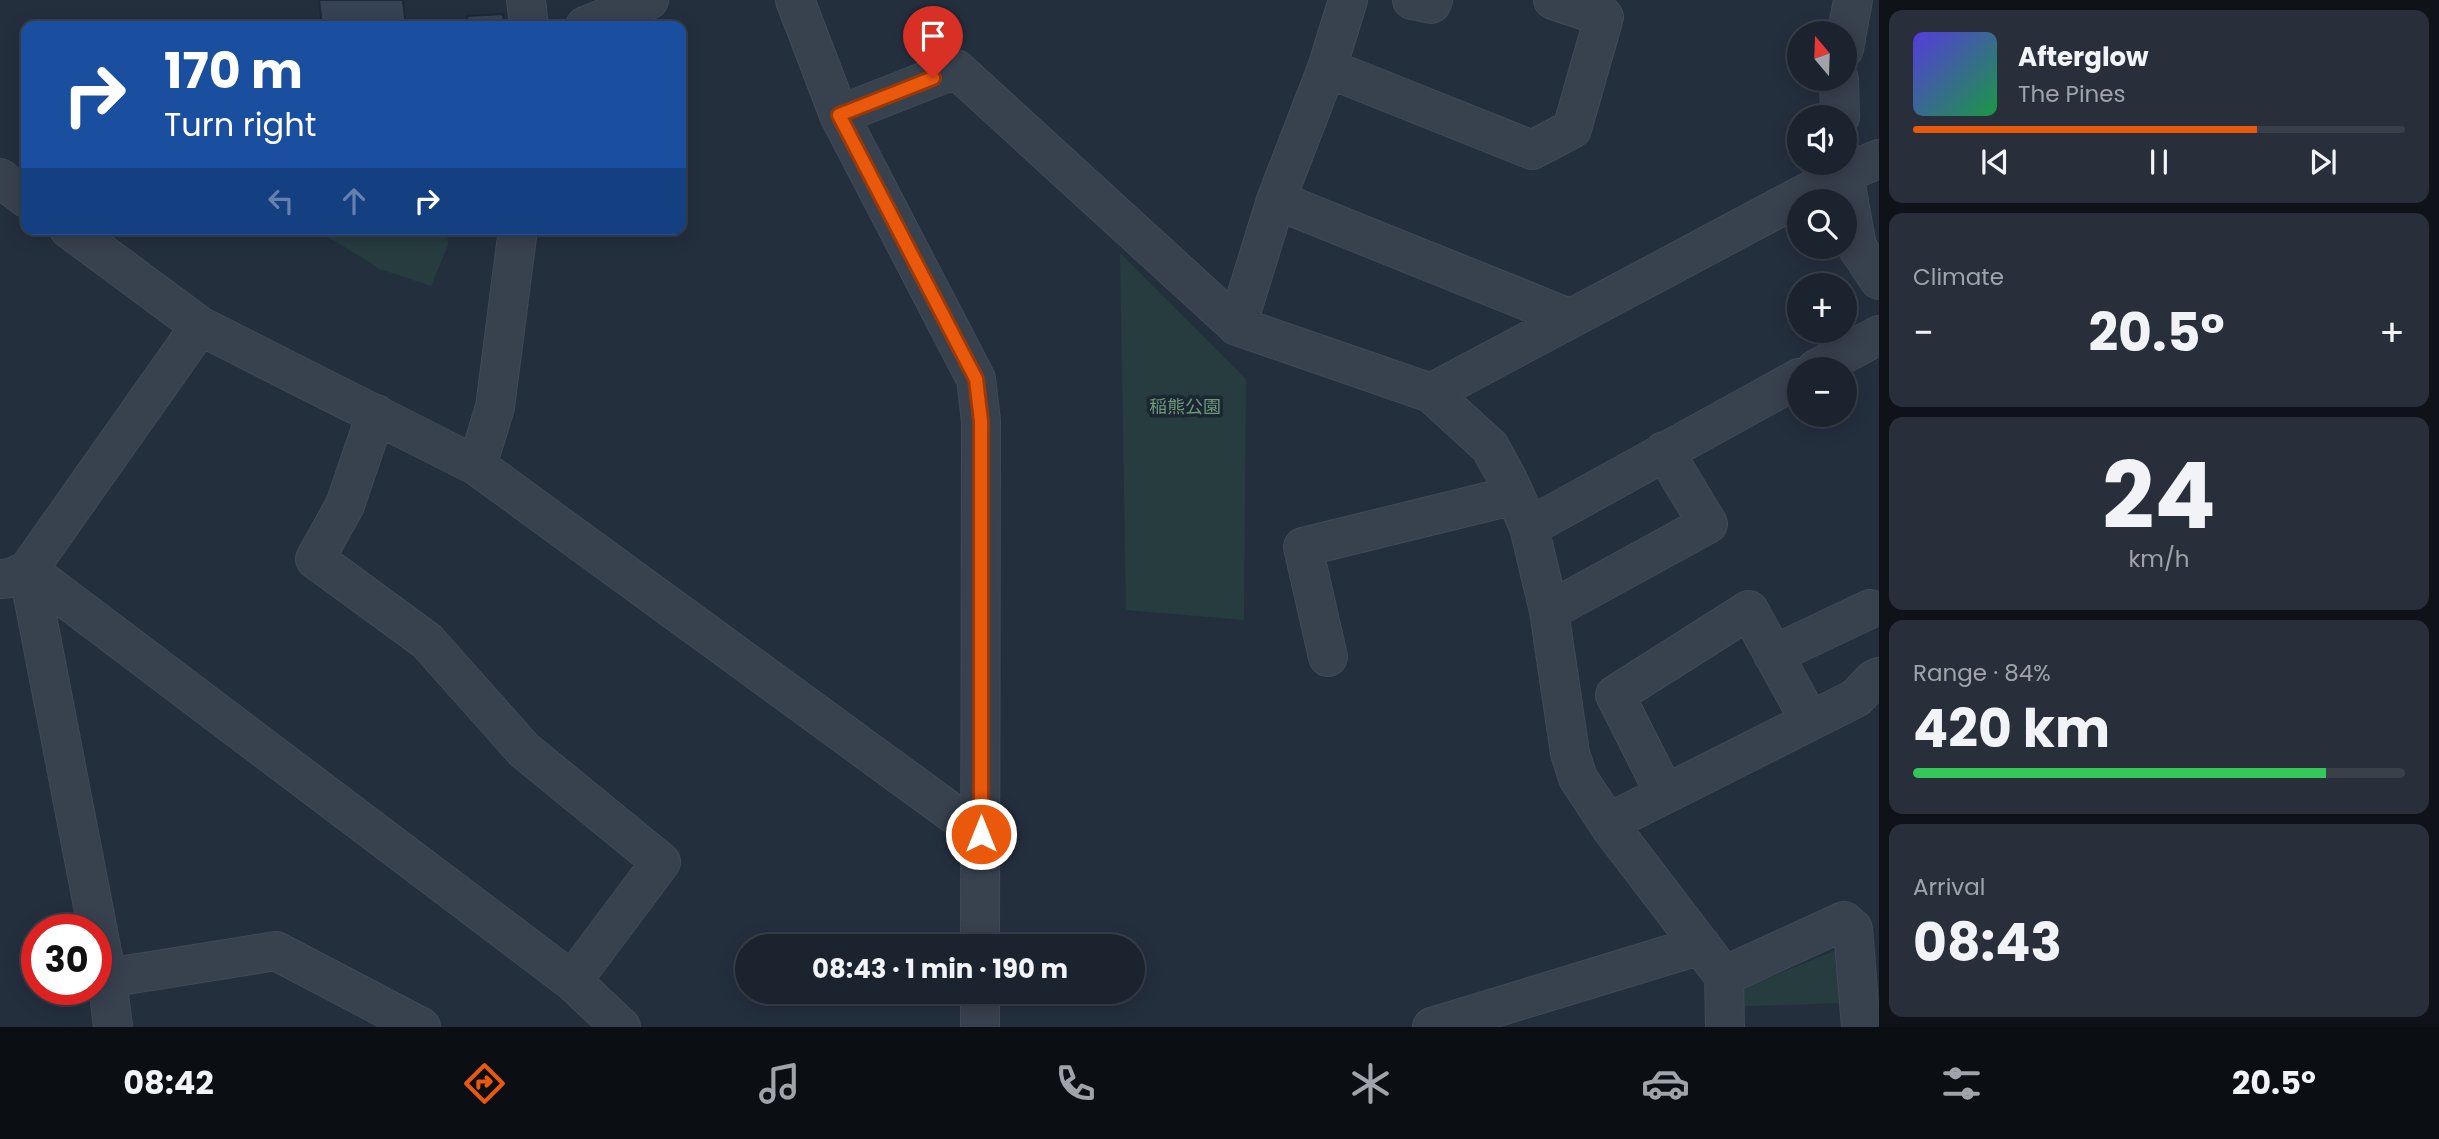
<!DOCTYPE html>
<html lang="en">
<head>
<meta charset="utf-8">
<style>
  :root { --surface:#1b232e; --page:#282f3a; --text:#f1f3f6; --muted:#a0a4aa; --line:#39404a; --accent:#ea580c }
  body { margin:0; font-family:Poppins,"Noto Sans JP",sans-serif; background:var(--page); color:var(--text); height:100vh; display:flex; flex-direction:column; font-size:26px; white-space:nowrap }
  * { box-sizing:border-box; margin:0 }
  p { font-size:23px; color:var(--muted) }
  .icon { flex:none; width:38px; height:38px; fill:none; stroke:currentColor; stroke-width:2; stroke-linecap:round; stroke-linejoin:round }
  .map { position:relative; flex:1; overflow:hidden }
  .drawer { display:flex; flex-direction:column; gap:10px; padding:10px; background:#0f1319; width:560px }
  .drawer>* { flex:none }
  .top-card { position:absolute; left:21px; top:21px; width:665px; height:214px; border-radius:14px; box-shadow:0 4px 18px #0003,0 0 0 2px var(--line); background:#1a4fa0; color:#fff; overflow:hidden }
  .needle { width:46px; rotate:341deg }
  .controls { position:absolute; left:1787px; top:21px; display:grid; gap:14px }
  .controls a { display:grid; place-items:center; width:70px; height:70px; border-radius:50%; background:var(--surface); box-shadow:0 4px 18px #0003,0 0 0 2px var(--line); font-size:35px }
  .speed { position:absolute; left:21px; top:914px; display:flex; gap:14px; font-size:35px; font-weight:700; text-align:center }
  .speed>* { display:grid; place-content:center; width:91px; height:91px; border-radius:50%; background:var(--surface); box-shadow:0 4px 18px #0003,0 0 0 2px var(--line); line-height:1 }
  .speed .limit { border:10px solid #d22; background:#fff; color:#111 }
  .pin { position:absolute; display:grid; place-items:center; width:60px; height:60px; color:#fff; margin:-72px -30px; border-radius:50% 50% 50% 0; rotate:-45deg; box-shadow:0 0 7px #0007 }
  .pin .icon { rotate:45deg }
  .me { position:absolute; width:77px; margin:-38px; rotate:0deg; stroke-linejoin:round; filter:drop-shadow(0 0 5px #0008) }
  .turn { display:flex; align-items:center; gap:24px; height:147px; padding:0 28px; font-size:32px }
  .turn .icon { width:91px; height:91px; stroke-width:2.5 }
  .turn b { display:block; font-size:49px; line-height:60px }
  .lanes { display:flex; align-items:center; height:66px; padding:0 28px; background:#0003; justify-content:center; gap:35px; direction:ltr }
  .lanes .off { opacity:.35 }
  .big { font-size:52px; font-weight:700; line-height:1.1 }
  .drawer .widget { flex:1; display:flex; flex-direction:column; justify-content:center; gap:10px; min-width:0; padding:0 24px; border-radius:14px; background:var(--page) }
  .drawer .dial { align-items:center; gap:0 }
  .dial b { font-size:91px; line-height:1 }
  .song { display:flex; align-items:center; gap:21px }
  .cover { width:84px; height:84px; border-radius:10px; background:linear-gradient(135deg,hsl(250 70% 55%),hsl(140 70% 35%)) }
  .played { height:7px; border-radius:4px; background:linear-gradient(90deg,var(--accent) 70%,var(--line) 70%) }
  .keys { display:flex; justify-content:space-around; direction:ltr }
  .heat { display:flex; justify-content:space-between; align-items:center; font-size:38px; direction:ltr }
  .charge { height:10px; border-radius:5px; background:linear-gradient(90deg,#34c759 84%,var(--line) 0) }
  .trip { position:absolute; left:735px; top:934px; width:410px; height:70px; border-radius:35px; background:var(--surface); box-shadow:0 4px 18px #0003,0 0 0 2px var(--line); font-weight:700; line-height:70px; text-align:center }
  .tab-bar { display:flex; height:112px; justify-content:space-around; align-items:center; background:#0b0e12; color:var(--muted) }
  .tab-bar .icon { width:49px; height:49px }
  .tab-bar .selected { color:var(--accent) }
  .tab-bar b { font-size:32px; color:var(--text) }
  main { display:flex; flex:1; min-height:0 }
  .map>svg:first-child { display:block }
  .green { fill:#263c3f }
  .building { fill:#364354; stroke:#1f2835; stroke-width:2 }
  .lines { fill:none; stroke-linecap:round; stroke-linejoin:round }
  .minor-casing { stroke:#414a57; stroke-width:40 }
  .minor { stroke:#38414e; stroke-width:38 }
  .route-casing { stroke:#983908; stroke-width:18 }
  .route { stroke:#ea580c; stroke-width:12 }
  .labels { text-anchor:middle; stroke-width:7; stroke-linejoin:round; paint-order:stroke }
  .park-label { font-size:18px; fill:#6b9a76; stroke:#1d2633 }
</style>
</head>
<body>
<main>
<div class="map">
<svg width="1879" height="1027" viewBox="0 0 1879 1027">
  <rect width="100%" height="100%" fill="#242f3e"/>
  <!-- green -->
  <path class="green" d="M 315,229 L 447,229 L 448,245 L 431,286 L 380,269 Z
    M 1120,253 L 1246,379 L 1244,620 L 1126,610 Z
    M 1839,949 L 1842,1003 L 1725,1007 L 1724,996 Z"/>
  <!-- building -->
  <path class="building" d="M 319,0 L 403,0 L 406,26 L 322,26 Z
    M 503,14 L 504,26 L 468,26 L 467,16 Z"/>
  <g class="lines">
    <defs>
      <path id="minor" d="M 526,0 L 529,26
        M 795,0 L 839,115 L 976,379 L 981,421 L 980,947
        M 1412,0 L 1431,4 L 1433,0
        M 585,26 L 649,0
        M 1844,49 L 1853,0
        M 1327,68 L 1532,150 L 1572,129 L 1604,17 L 1553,0
        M 1839,79 L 1840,117
        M 839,115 L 956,69 L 1237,326 L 1431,393 L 1490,447 L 1508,480 L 1529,527 L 1549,611 L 1570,753 L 1578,778 L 1611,828 L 1724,976 L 1725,1027
        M 1842,163 L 1857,247 L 1879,280
        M 0,178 L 26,198
        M 1276,200 L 1569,318
        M 69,229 L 200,326 L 477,466 L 981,834
        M 1237,326 L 1276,200 L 1327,68 L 1348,0
        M 1816,369 L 1879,335
        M 1431,393 L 1842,174 L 1879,159
        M 376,414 L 345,505 L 315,559 L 427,641 L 524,750 L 661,862 L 572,981
        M 477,466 L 495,407 L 518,229
        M 1529,527 L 1799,378
        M 28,570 L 572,981 L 621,1027
        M 28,570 L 107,978 L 113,1027
        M 0,579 L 11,578 L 28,570 L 200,326
        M 1549,611 L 1708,524 L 1664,451
        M 1773,655 L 1870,609
        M 1328,657 L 1303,547 L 1515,495
        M 1665,794 L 1615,695 L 1749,610 L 1810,721
        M 1608,823 L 1856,698 L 1873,680 L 1879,677
        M 1724,976 L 1844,921 L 1853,929 L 1861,1027
        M 107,978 L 276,951 L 421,1027
        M 980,1027 L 980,992
        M 1432,1027 L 1701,945"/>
    </defs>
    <!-- minor casing -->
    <use href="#minor" class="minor-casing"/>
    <!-- minor -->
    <use href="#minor" class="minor"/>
  </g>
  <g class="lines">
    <defs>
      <path id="route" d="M 933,78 L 839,115 L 976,379 L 981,421 L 981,834"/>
    </defs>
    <!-- route casing -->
    <use href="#route" class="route-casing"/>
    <!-- route -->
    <use href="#route" class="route"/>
  </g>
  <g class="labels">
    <!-- park labels -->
    <g class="park-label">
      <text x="1185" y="413">稲熊公園</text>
    </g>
  </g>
</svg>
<div class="controls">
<a><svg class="needle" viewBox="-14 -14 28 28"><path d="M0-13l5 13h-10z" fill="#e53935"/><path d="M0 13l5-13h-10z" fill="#a0a4aa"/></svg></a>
<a><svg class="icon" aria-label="sound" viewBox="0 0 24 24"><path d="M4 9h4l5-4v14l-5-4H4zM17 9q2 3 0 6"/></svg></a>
<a><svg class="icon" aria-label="search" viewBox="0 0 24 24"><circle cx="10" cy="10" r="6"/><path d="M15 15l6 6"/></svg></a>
<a>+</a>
<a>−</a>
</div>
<div class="speed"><div class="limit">30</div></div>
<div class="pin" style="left:933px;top:78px;background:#d93025"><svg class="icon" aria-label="arrive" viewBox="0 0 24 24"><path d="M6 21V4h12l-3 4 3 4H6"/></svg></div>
<svg class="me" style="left:981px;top:834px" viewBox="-20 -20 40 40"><circle r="17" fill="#ea580c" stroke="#fff" stroke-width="3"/><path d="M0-11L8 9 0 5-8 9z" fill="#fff"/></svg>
<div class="trip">08:43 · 1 min · 190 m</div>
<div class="top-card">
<div class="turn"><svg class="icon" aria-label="right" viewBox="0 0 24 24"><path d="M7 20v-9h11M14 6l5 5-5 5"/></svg><div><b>170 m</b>Turn right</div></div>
<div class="lanes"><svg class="icon off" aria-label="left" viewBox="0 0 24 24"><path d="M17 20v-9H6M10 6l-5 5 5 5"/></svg><svg class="icon off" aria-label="ahead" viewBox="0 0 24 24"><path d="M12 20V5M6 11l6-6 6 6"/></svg><svg class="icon" aria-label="right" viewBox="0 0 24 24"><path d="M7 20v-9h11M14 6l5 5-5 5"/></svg></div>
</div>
</div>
<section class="drawer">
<div class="widget">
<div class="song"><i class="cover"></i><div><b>Afterglow</b><p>The Pines</p></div></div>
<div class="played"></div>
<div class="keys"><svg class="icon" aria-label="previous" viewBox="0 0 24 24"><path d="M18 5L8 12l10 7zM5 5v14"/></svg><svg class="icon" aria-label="pause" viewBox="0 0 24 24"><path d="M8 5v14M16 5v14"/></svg><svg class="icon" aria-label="next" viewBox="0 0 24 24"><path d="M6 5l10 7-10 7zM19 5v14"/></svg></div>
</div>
<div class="widget"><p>Climate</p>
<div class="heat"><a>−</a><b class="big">20.5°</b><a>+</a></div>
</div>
<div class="widget dial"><b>24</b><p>km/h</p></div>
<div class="widget"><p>Range · 84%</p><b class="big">420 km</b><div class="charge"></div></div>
<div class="widget"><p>Arrival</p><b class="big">08:43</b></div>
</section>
</main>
<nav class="tab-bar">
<b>08:42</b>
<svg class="icon selected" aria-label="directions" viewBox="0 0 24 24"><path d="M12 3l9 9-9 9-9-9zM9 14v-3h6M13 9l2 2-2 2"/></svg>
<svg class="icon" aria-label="music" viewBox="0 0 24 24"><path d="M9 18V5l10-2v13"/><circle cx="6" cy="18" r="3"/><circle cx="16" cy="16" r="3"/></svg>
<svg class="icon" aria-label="phone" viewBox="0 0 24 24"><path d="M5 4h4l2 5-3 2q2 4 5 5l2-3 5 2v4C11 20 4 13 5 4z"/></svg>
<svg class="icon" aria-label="climate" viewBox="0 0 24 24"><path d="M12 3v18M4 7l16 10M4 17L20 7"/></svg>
<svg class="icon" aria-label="car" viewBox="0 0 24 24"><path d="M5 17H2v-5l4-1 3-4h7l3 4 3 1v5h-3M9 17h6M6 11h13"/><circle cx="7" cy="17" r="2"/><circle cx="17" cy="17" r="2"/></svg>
<svg class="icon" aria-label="filters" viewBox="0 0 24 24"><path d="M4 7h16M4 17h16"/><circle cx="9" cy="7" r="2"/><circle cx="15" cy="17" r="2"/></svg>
<b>20.5°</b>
</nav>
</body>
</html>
